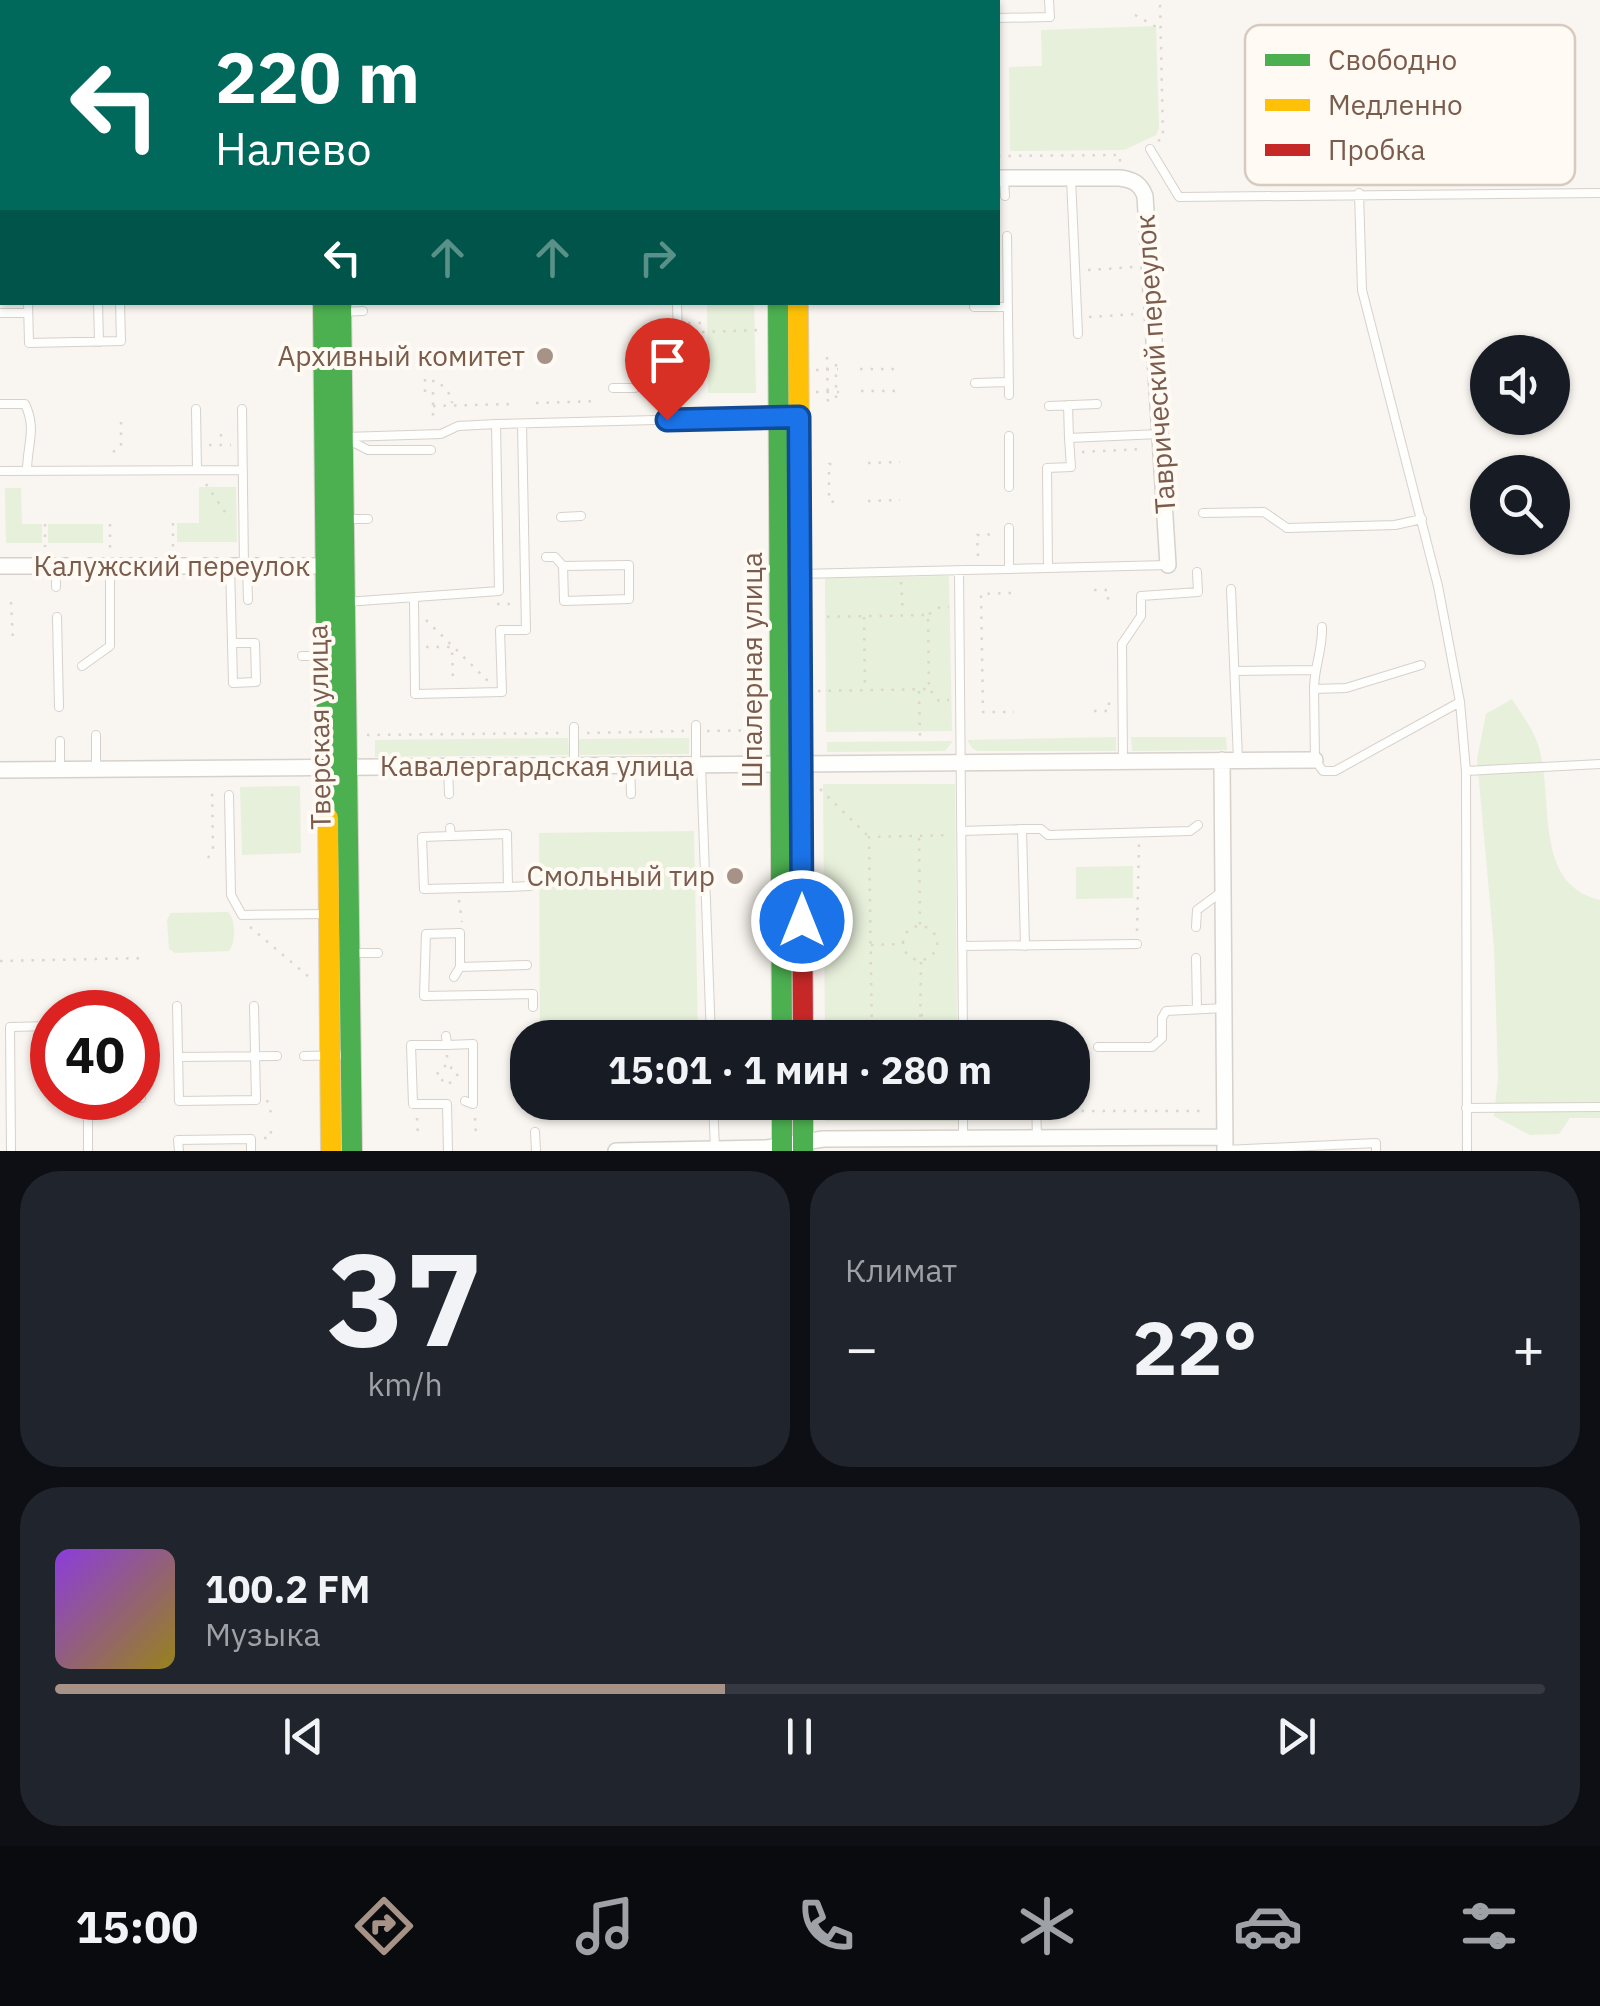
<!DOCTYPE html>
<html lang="ru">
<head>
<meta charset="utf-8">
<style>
  :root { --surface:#171b24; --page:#20242c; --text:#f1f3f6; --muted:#9ea1a6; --line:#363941; --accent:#a69286 }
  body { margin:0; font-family:"IBM Plex Sans",sans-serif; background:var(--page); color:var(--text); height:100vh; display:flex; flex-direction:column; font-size:38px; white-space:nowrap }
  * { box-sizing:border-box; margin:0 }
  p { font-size:32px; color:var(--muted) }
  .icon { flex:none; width:55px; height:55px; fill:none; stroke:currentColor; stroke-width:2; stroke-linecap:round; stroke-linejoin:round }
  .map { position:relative; height:1151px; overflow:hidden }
  .side { display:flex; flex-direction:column; gap:20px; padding:20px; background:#0d0f14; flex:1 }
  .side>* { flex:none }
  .guide { position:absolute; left:0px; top:0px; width:1000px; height:305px; box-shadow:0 2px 8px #0004; background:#00695c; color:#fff; overflow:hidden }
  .tools { position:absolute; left:1470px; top:335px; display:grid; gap:20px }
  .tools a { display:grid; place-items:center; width:100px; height:100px; border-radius:50%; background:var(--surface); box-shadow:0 2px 8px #0004; font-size:50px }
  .speed { position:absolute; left:30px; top:990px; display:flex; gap:20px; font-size:50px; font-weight:700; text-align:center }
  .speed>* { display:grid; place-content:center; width:130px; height:130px; border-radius:50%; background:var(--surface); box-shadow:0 2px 8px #0004; line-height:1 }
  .speed .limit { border:15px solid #d22; background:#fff; color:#111 }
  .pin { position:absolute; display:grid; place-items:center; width:85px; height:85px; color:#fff; margin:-102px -42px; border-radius:50% 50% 50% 0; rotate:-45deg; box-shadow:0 0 10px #0007 }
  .pin .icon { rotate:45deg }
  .me { position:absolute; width:110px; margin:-55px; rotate:0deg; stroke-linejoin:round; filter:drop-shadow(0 0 8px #0008) }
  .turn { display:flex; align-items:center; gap:35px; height:210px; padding:0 50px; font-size:45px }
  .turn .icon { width:130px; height:130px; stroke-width:2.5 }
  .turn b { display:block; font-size:70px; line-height:85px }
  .lanes { display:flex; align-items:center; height:95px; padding:0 50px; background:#0003; justify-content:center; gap:50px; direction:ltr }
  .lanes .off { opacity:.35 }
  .big { font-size:75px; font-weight:700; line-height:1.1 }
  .side .widget { flex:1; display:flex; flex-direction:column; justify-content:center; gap:15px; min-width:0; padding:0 35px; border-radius:40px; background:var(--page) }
  .side .dial { align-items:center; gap:0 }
  .dial b { font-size:130px; line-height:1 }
  .song { display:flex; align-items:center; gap:30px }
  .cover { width:120px; height:120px; border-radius:15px; background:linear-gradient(135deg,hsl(270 70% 55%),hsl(50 70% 35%)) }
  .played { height:10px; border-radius:5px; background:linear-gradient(90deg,var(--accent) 45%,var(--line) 45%) }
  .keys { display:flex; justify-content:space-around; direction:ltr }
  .heat { display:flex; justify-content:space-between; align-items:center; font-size:55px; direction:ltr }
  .side .tiles { flex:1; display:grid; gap:20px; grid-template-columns:1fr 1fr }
  .widget:last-child { grid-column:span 2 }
  .trip { position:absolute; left:510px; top:1020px; width:580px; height:100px; border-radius:40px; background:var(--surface); box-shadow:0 2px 8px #0004; font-weight:700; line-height:100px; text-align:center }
  .tabs { display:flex; height:160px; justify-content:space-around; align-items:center; background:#090b0e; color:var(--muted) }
  .tabs .icon { width:70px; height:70px }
  .tabs .active { color:var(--accent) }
  .tabs b { font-size:45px; color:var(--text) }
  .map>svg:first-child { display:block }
  .green { fill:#e7f0db }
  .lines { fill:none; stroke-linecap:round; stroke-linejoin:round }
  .lane-casing { stroke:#d7d1cb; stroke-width:10 }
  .street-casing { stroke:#d7d1cb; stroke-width:18 }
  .fast-casing { stroke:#d9d2cb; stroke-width:22 }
  .slow-casing { stroke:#d9d2cb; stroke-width:22 }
  .jam-casing { stroke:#d9d2cb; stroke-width:22 }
  .path { stroke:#dcd5d0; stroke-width:2.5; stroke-dasharray:2.5 8; stroke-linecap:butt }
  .lane { stroke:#fefefd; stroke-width:8 }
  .street { stroke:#fefefd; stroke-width:15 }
  .fast { stroke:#4caf50; stroke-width:20 }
  .slow { stroke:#ffc107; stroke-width:20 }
  .jam { stroke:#c62828; stroke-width:20 }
  .route-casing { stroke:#114b97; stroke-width:25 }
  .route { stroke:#1a73e8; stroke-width:18 }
  .poi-dot { fill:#a69286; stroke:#fffaf3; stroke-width:4 }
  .labels { text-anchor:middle; stroke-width:8; stroke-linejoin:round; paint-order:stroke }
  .poi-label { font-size:28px; fill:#7a5c4d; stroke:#fffaf3; text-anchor:end }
  .street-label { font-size:28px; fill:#7a5c4d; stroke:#fffaf3 }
  .key { fill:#fffaf3; stroke:#d7cbc1; stroke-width:2.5 }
  .key-label { font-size:28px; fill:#7a5c4d }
</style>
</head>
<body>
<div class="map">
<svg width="1600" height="1151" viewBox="0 0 1600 1151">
  <rect width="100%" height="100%" fill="#f9f5f0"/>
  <!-- green -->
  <path class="green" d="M 0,0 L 277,0 L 2,2 L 2,162 Z
    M 1156,26 L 1159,128 L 1156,135 L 1124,150 L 1010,151 L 1009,67 L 1042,66 L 1041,30 Z
    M 707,303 L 754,303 L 756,393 L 708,393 Z
    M 199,487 L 236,487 L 237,542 L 177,542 L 177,523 L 199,523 Z
    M 5,488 L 21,488 L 22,524 L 42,524 L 42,543 L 6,543 Z
    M 48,524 L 103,524 L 103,543 L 48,543 Z
    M 949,576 L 952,731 L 826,732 L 825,578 Z
    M 1512,699 C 1520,712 1530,725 1536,739 C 1557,792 1529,883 1600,900 L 1600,1118 L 1570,1118 L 1559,1134 L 1530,1135 L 1494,1116 L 1498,1077 L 1494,947 L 1477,759 L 1486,714 Z
    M 1116,737 L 1116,751 L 978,751 L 973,749 L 967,740 Z
    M 1131,737 L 1226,737 L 1227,750 L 1132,751 Z
    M 568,738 L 569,755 L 375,757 L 375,740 Z
    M 689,738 L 689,754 L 579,755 L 579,739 Z
    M 953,741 L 945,751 L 827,752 L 827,742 Z
    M 823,784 L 955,784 L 957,1037 L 825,1037 Z
    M 300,786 L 301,853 L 242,855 L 240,787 Z
    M 694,831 L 698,1037 L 540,1037 L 539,833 Z
    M 1133,866 L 1133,898 L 1076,899 L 1076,867 Z
    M 228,912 C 236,920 236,942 229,951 L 175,953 L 169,949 L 167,920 L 171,913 Z
    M 825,1103 L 958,1103 L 958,1121 L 825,1121 Z"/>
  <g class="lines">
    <defs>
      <path id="lane" d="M 551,0 L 552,2
        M 684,0 L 687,2
        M 962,0 L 962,2
        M 450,2 L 451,0
        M 998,18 L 1050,17 L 1049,0
        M 1150,149 L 1179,197 L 1600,193
        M 1004,178 L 1005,196
        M 1071,178 L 1078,334
        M 1359,193 L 1362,290 L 1438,586 L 1460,702 L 1466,771 L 1467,1151
        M 1007,236 L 1009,395
        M 0,245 L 2,245
        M 28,302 L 29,343 L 121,341 L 120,302
        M 98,302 L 99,342
        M 974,307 L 1007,307
        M 342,312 L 363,311
        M 0,313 L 28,313
        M 975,383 L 1008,382
        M 613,388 L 635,388 L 643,381 L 679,380 L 677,302
        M 0,404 L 25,404 C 37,429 27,445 27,471
        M 1068,405 L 1069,438 L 1159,434
        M 1049,406 L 1097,404
        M 196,409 L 197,470
        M 242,409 L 244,566
        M 345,437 L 441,434 L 458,426 L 496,424 L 774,417
        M 347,439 L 368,450 L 431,450
        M 0,471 L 243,470
        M 1009,487 L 1009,436
        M 1203,513 L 1264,512 L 1287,528 L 1395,525 L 1422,519
        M 561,517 L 581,516
        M 348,519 L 368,519
        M 546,557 L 555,557 L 563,566 L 629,565 L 629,599 L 564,601 L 563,566
        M 230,566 L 232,643 L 255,643 L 256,682 L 233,683 L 232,643
        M 247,566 L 248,600
        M 1048,567 L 1047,468 L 1071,467 L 1069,438
        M 1009,569 L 1009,528
        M 959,571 L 963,1038
        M 800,574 L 1168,565
        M 56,582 L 56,587
        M 1231,589 L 1238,760
        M 414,600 L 415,694 L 502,692 L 500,630 L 526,630 L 522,424
        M 346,602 L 499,591 L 496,424
        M 57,617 L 59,707
        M 302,656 L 326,656
        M 1421,665 L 1346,688 L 1314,689 L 1315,760 L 1323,771 L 1335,771 L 1460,702
        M 82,666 L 110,646 L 110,567
        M 1236,671 L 1314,670
        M 1314,689 C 1314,667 1323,649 1322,627
        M 696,725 L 696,765
        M 574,727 L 574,766
        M 96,735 L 96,769
        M 60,741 L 60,769
        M 1123,761 L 1122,644 L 1141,616 L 1141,596 L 1198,592 L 1197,572
        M 630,765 L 631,794
        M 701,765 L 711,1038
        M 448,766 L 449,794
        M 1466,771 L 1600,764
        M 229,795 L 231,895 L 242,915 L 325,914
        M 450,828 L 451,836 L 507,834 L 508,887 L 530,886
        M 961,831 L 1022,829
        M 451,836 L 422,837 L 424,889 L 508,887
        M 1196,927 L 1197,910 L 1224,890
        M 962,946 L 1137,944
        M 1025,946 L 1022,829 L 1041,829 L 1048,835 L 1190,831 L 1198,825
        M 353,953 L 378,953
        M 1196,958 L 1197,1008
        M 460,967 L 527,965
        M 454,977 L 460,967 L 460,933 L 426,934 L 424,996 L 533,994 L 533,1007
        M 177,1006 L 179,1101 L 256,1100 L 254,1006
        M 1035,1027 L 1035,1038
        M 534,1034 L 534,1038
        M 446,1036 L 447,1045 L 473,1044 L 473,1104 L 465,1101
        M 447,1045 L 411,1045 L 413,1104 L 447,1104 L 448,1151
        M 1098,1047 L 1152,1047 L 1162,1038 L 1162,1018 L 1166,1011 L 1224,1008
        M 304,1056 L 350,1055
        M 178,1057 L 277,1056
        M 535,1102 L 535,1103
        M 713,1102 L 715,1149
        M 963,1102 L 963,1138
        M 1036,1102 L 1037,1137
        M 1466,1108 L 1600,1107
        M 535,1132 L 536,1151
        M 1225,1150 L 1376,1143 L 1376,1151
        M 11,1151 L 10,1027 L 52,1026
        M 88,1151 L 88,1100 L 141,1098 L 138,1025
        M 179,1151 L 178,1140 L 251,1139 L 251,1151"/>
      <path id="street" d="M 998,178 L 1120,178 C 1133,180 1140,183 1145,196 L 1168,565
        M 0,566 L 336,566
        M 1222,760 L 1225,1151
        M 0,770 L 1315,760
        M 616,1151 L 767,1148 L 823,1139 L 1225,1137"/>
      <path id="fast" d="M 795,0 L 795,2
        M 323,302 L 328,818
        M 341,302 L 352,1151
        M 778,302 L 782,1038
        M 782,1102 L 782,1151
        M 803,1102 L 803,1151"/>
      <path id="slow" d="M 798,302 L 801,695
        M 328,818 L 331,1151"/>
      <path id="jam" d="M 775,0 L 775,2
        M 0,182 L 2,182
        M 801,695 L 803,1038"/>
    </defs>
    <!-- lane casing -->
    <use href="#lane" class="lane-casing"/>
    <!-- street casing -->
    <use href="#street" class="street-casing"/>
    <!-- fast casing -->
    <use href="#fast" class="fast-casing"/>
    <!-- slow casing -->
    <use href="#slow" class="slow-casing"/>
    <!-- jam casing -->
    <use href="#jam" class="jam-casing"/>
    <!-- path -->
    <path class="path" d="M 65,0 L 71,2
      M 374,0 L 374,2
      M 746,0 L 746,2
      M 309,2 L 310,0
      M 884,2 L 885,0
      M 901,2 L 902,0
      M 1135,15 L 1160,29
      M 0,134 L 2,134
      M 1158,141 L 1163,138 L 1160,0
      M 0,153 L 2,154
      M 998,156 L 1120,155 L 1120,162
      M 1088,270 L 1134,267
      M 1089,317 L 1136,314
      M 688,323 L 702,323
      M 702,332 L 759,330
      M 827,357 L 828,405
      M 836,364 L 836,399
      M 860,369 L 898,369
      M 816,370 L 838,369
      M 425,379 L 425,392 L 433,392 L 433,421
      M 432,381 L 438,381 L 452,397 L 452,403
      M 861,391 L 899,391
      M 816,392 L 839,392
      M 536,403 L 598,401
      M 433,406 L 512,404
      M 221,434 L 221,443
      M 209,445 L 231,445
      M 113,452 L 121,446 L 121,422
      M 1082,452 L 1144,449
      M 868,463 L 900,462
      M 206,484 L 229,518
      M 868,501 L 900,500
      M 834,502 L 829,501 L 829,464 L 835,464
      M 173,523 L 173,547
      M 45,524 L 45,547
      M 110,524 L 110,552
      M 978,556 L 977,535 L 998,534
      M 901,582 L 903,613
      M 1094,590 L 1108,590 L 1108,607
      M 1011,593 L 981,594 L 983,712 L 1014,712
      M 11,602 L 13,640
      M 497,604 L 514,604
      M 929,614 L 940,607 L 949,607
      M 864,617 L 865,689
      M 426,620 L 488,681
      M 426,647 L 452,647 L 453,682
      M 818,691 L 929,689 L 928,615 L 819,617
      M 919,691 L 920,737
      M 931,691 L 939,701 L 949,700
      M 1094,711 L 1109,711 L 1109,698
      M 707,731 L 764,730
      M 587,733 L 684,731
      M 367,735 L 564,733
      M 820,789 L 868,836
      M 919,838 L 920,925
      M 208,858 L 213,849 L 212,786
      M 459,900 L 462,922
      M903 943a17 17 0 1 1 34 0a17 17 0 1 1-34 0Z
      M 250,927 L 309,977
      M 1137,931 L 1139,844
      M 871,945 L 901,944
      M 0,961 L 146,958
      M 921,1014 L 937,1038
      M 872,1038 L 869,837 L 949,835
      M 920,1038 L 921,961
      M 447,1055 L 447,1064 L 436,1075 L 448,1085 L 458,1074 L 447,1064
      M 267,1100 L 271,1113
      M 872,1102 L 872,1121
      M 975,1111 L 1027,1111
      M 1050,1111 L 1207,1111
      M 417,1118 L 418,1136
      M 475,1118 L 476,1136
      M 264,1138 L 270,1138 L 272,1125"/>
    <!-- lane -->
    <use href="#lane" class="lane"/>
    <!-- street -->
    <use href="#street" class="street"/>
    <!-- fast -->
    <use href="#fast" class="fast"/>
    <!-- slow -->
    <use href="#slow" class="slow"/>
    <!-- jam -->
    <use href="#jam" class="jam"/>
  </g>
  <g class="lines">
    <defs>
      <path id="route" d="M 667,420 L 799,417 L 802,921"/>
    </defs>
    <!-- route casing -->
    <use href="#route" class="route-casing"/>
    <!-- route -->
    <use href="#route" class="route"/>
  </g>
  <!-- markers -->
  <g class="poi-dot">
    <circle cx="545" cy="356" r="10"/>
    <circle cx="735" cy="876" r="10"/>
  </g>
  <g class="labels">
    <!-- poi labels -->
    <g class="poi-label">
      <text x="525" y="366">Архивный комитет</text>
      <text x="715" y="886">Смольный тир</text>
    </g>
    <!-- street labels -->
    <g class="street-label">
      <text transform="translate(1155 364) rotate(-94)" y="10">Таврический переулок</text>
      <text x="172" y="576">Калужский переулок</text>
      <text transform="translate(752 670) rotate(-90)" y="10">Шпалерная улица</text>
      <text transform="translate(319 727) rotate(-91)" y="10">Тверская улица</text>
      <text x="537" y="776">Кавалергардская улица</text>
    </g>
  </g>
  <!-- legend -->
  <rect x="1245" y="25" width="330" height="160" rx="15" class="key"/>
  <rect x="1265" y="54" width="45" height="12" fill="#4caf50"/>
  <rect x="1265" y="99" width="45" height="12" fill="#ffc107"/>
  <rect x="1265" y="144" width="45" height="12" fill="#c62828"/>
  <g class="key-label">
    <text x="1328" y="70">Свободно</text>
    <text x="1328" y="115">Медленно</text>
    <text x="1328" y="160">Пробка</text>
  </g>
</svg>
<div class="tools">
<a><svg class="icon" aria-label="sound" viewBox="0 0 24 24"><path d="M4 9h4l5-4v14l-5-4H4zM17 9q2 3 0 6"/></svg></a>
<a><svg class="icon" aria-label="search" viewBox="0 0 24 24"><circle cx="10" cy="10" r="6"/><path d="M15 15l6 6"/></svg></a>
</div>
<div class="speed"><div class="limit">40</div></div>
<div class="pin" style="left:667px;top:420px;background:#d93025"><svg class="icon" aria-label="arrive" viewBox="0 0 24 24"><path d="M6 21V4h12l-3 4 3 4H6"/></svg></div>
<svg class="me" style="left:802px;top:921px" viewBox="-20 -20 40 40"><circle r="17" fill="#1a73e8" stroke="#fff" stroke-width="3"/><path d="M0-11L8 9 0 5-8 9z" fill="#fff"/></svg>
<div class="trip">15:01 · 1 мин · 280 m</div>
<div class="guide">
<div class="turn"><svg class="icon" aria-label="left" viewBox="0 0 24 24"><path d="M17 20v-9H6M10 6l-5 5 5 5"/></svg><div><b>220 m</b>Налево</div></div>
<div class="lanes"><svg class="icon" aria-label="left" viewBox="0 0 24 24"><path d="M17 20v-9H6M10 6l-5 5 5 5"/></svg><svg class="icon off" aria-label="ahead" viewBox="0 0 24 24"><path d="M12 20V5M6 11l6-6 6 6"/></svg><svg class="icon off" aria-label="ahead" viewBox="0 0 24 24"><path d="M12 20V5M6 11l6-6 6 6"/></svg><svg class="icon off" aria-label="right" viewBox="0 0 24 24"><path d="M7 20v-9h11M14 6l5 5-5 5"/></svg></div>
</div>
</div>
<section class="side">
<div class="tiles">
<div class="widget dial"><b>37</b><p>km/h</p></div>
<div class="widget"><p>Климат</p>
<div class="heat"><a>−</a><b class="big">22°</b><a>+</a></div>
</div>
<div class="widget">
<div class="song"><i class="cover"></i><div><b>100.2 FM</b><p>Музыка</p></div></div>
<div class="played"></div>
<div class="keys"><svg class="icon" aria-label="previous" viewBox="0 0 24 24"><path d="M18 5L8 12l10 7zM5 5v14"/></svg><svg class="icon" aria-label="pause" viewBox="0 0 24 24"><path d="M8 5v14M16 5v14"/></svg><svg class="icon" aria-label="next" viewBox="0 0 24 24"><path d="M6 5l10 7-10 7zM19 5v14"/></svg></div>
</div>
</div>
</section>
<nav class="tabs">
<b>15:00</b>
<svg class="icon active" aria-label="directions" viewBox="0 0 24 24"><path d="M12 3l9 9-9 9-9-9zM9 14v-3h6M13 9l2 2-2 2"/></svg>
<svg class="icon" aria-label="music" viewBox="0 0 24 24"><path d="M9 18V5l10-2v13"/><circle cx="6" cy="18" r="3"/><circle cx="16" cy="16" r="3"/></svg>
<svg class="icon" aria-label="phone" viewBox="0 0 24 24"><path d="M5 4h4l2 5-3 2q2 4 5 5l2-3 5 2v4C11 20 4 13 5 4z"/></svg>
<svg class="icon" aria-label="climate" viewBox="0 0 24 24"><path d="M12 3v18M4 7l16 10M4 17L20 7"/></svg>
<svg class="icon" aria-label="car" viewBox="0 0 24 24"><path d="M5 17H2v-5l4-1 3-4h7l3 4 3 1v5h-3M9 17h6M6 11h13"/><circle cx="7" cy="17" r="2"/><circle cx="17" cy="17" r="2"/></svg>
<svg class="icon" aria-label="filters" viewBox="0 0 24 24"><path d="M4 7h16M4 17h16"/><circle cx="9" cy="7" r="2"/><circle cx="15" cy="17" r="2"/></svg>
</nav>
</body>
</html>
